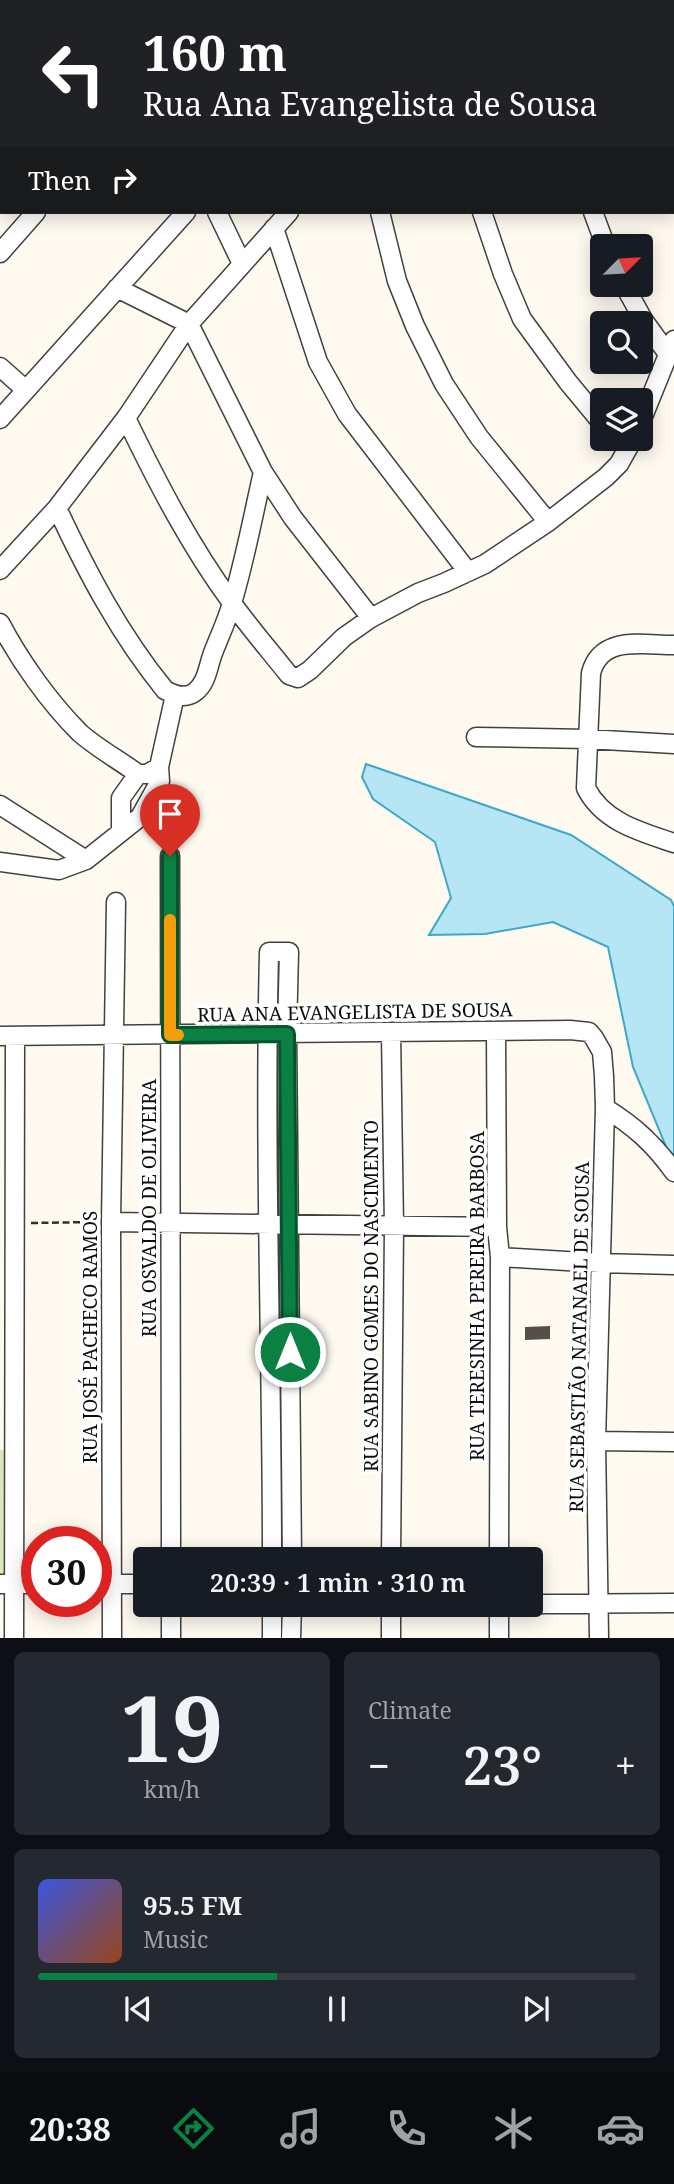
<!DOCTYPE html>
<html lang="en">
<head>
<meta charset="utf-8">
<style>
  :root { --surface:#171b24; --page:#242831; --text:#f1f3f6; --muted:#9ea1a6; --line:#363941; --accent:#0b8043 }
  body { margin:0; font-family:"Noto Serif",serif; background:var(--page); color:var(--text); height:100vh; display:flex; flex-direction:column; font-size:26px; white-space:nowrap }
  * { box-sizing:border-box; margin:0 }
  p { font-size:23px; color:var(--muted) }
  .icon { flex:none; width:38px; height:38px; fill:none; stroke:currentColor; stroke-width:2; stroke-linecap:round; stroke-linejoin:round }
  .map { position:relative; height:1638px; overflow:hidden }
  .drawer { display:flex; flex-direction:column; gap:14px; padding:14px; background:#0d0f14; flex:1 }
  .drawer>* { flex:none }
  .hud { position:absolute; left:0px; top:0px; width:676px; height:214px; box-shadow:0 4px 18px #0003; background:#202124; color:#fff; overflow:hidden }
  .needle { width:46px; rotate:66deg }
  .tools { position:absolute; left:590px; top:234px; display:grid; gap:14px }
  .tools a { display:grid; place-items:center; width:63px; height:63px; border-radius:7px; background:var(--surface); box-shadow:0 4px 18px #0003; font-size:35px }
  .speed { position:absolute; left:21px; top:1526px; display:flex; gap:14px; font-size:35px; font-weight:700; text-align:center }
  .speed>* { display:grid; place-content:center; width:91px; height:91px; border-radius:50%; background:var(--surface); box-shadow:0 4px 18px #0003; line-height:1 }
  .speed .limit { border:10px solid #d22; background:#fff; color:#111 }
  .pin { position:absolute; display:grid; place-items:center; width:60px; height:60px; color:#fff; margin:-72px -30px; border-radius:50% 50% 50% 0; rotate:-45deg; box-shadow:0 0 7px #0007 }
  .pin .icon { rotate:45deg }
  .me { position:absolute; width:77px; margin:-38px; rotate:0deg; stroke-linejoin:round; filter:drop-shadow(0 0 5px #0008) }
  .turn { display:flex; align-items:center; gap:24px; height:147px; padding:0 28px; font-size:32px }
  .turn .icon { width:91px; height:91px; stroke-width:2.5 }
  .turn b { display:block; font-size:49px; line-height:60px }
  .then { display:flex; align-items:center; height:66px; padding:0 28px; background:#0003; gap:14px; font-size:26px }
  .big { font-size:52px; font-weight:600; line-height:1.1 }
  .drawer .widget { flex:1; display:flex; flex-direction:column; justify-content:center; gap:10px; min-width:0; padding:0 24px; border-radius:10px; background:var(--page) }
  .drawer .dial { align-items:center; gap:0 }
  .dial b { font-size:91px; line-height:1 }
  .song { display:flex; align-items:center; gap:21px }
  .cover { width:84px; height:84px; border-radius:10px; background:linear-gradient(135deg,hsl(230 70% 55%),hsl(20 70% 35%)) }
  .played { height:7px; border-radius:4px; background:linear-gradient(90deg,var(--accent) 40%,var(--line) 40%) }
  .keys { display:flex; justify-content:space-around; direction:ltr }
  .heat { display:flex; justify-content:space-between; align-items:center; font-size:38px; direction:ltr }
  .drawer .tiles { flex:1; display:grid; gap:14px; grid-template-columns:1fr 1fr }
  .widget:last-child { grid-column:span 2 }
  .trip { position:absolute; left:133px; top:1547px; width:410px; height:70px; border-radius:7px; background:var(--surface); box-shadow:0 4px 18px #0003; font-weight:600; line-height:70px; text-align:center }
  .tab-bar { display:flex; height:112px; justify-content:space-around; align-items:center; background:#090b0e; color:var(--muted) }
  .tab-bar .icon { width:49px; height:49px }
  .tab-bar .selected { color:var(--accent) }
  .tab-bar b { font-size:32px; color:var(--text) }
  .map>svg:first-child { display:block }
  .green { fill:#d9e8ba }
  .water { fill:#b6e6f4; stroke:#3fa7c9; stroke-width:2 }
  .building { fill:#574e4b }
  .lines { fill:none; stroke-linecap:round; stroke-linejoin:round }
  .minor-casing { stroke:#414141; stroke-width:21 }
  .path { stroke:#303030; stroke-width:2.5; stroke-dasharray:7 3.5; stroke-linecap:butt }
  .minor { stroke:#fff; stroke-width:18 }
  .route-casing { stroke:#07532c; stroke-width:18 }
  .route { stroke:#0b8043; stroke-width:12 }
  .slow { stroke:#f59e0b; stroke-width:12 }
  .labels { text-anchor:middle; stroke-width:7; stroke-linejoin:round; paint-order:stroke }
  .street-label { font-size:19px; fill:#0e0e0e; stroke:#fff }
</style>
</head>
<body>
<div class="map">
<svg width="674" height="1638" viewBox="0 0 674 1638">
  <rect width="100%" height="100%" fill="#fffaf0"/>
  <!-- green -->
  <path class="green" d="M 0,1450 L 4,1450 L 6,1578 L 0,1578 Z"/>
  <!-- water -->
  <path class="water" d="M 366,764 L 571,835 L 671,900 L 674,906 L 674,1156 L 667,1149 L 633,1067 L 608,947 L 553,922 L 485,934 L 429,935 L 451,898 L 435,842 L 373,799 L 362,777 Z"/>
  <!-- building -->
  <path class="building" d="M 550,1326 L 550,1339 L 525,1340 L 525,1327 Z"/>
  <g class="lines">
    <defs>
      <path id="minor" d="M 29,0 L 31,2
        M 316,0 L 317,2
        M 393,0 L 394,2
        M 472,0 L 473,2
        M 106,2 L 107,0
        M 222,2 L 224,0
        M 450,2 L 454,0
        M 519,2 L 523,0
        M 0,91 L 2,89
        M 674,160 L 674,162
        M 217,212 L 242,264
        M 380,212 L 397,281 L 415,326 L 444,384 L 479,437 L 548,522
        M 482,212 L 503,274 L 522,319 L 568,382 L 602,423
        M 593,212 L 606,247
        M 274,228 L 318,362 L 347,414 L 468,572
        M 0,253 L 36,212
        M 624,285 L 644,321 L 668,354
        M 117,288 L 189,324 L 263,472 L 293,518 L 371,618
        M 0,367 L 26,390
        M 126,418 C 157,482 190,546 232,603 C 250,628 270,651 289,675 L 298,678 L 310,670 L 344,637 L 371,618 L 418,593 L 444,583 L 485,564 L 548,522 L 606,477 L 619,464 L 633,439
        M 0,419 L 186,212
        M 640,424 L 674,340
        M 57,508 C 87,572 120,635 165,690 C 174,695 186,699 195,692 C 207,683 208,666 213,653 C 219,637 227,621 232,603 C 245,560 253,516 263,472
        M 0,570 L 57,508 L 126,418 L 189,324 L 289,212
        M 0,623 C 20,661 49,702 80,733 C 97,748 119,760 138,774 L 147,774 L 159,767 L 175,695
        M 674,645 C 642,645 601,635 591,673 L 586,788 C 603,822 641,832 674,843
        M 476,737 L 587,739 L 674,744
        M 0,805 L 86,860
        M 121,831 L 121,798 L 138,774
        M 170,856 L 171,1559
        M 0,862 L 59,870 L 86,860 L 140,817 L 160,781 L 159,767
        M 496,1032 L 497,1227 L 500,1257 L 499,1559
        M 391,1033 L 394,1227 L 391,1559
        M 0,1036 L 570,1030 L 589,1032 L 594,1038 L 602,1052 L 604,1076 L 605,1108 L 596,1441 L 599,1638
        M 605,1108 C 634,1126 654,1144 674,1172
        M 111,1222 L 497,1227
        M 500,1257 L 600,1263 L 674,1265
        M 596,1441 L 674,1442
        M 272,1559 C 272,1357 264,1154 269,952 L 289,952 L 287,1034 L 292,1559
        M 0,1584 L 37,1584
        M 96,1584 L 145,1584
        M 530,1604 L 674,1603
        M 171,1605 L 171,1638
        M 272,1605 L 272,1638
        M 14,1638 L 15,1036
        M 112,1638 L 111,1222 L 116,902
        M 291,1638 L 292,1605
        M 391,1638 L 391,1605
        M 499,1638 L 499,1605"/>
    </defs>
    <!-- minor casing -->
    <use href="#minor" class="minor-casing"/>
    <!-- path -->
    <path class="path" d="M 31,1223 L 98,1222"/>
    <!-- minor -->
    <use href="#minor" class="minor"/>
  </g>
  <g class="lines">
    <defs>
      <path id="route" d="M 170,856 L 170,1035 L 287,1034 L 290,1352"/>
    </defs>
    <!-- route casing -->
    <use href="#route" class="route-casing"/>
    <!-- route -->
    <use href="#route" class="route"/>
    <!-- slow -->
    <path class="slow" d="M 170,920 L 170,1035 L 178,1035"/>
  </g>
  <g class="labels">
    <!-- street labels -->
    <g class="street-label">
      <text transform="translate(355 1012) rotate(-1)" y="7">RUA ANA EVANGELISTA DE SOUSA</text>
      <text transform="translate(149 1208) rotate(-90)" y="7">RUA OSVALDO DE OLIVEIRA</text>
      <text transform="translate(371 1296) rotate(-90)" y="7">RUA SABINO GOMES DO NASCIMENTO</text>
      <text transform="translate(477 1296) rotate(-90)" y="7">RUA TERESINHA PEREIRA BARBOSA</text>
      <text transform="translate(90 1337) rotate(-90)" y="7">RUA JOSÉ PACHECO RAMOS</text>
      <text transform="translate(579 1337) rotate(-89)" y="7">RUA SEBASTIÃO NATANAEL DE SOUSA</text>
    </g>
  </g>
</svg>
<div class="tools">
<a><svg class="needle" viewBox="-14 -14 28 28"><path d="M0-13l5 13h-10z" fill="#e53935"/><path d="M0 13l5-13h-10z" fill="#9ea1a6"/></svg></a>
<a><svg class="icon" aria-label="search" viewBox="0 0 24 24"><circle cx="10" cy="10" r="6"/><path d="M15 15l6 6"/></svg></a>
<a><svg class="icon" aria-label="layers" viewBox="0 0 24 24"><path d="M12 4l9 5-9 5-9-5zM3 14l9 5 9-5"/></svg></a>
</div>
<div class="speed"><div class="limit">30</div></div>
<div class="pin" style="left:170px;top:856px;background:#d93025"><svg class="icon" aria-label="arrive" viewBox="0 0 24 24"><path d="M6 21V4h12l-3 4 3 4H6"/></svg></div>
<svg class="me" style="left:290px;top:1352px" viewBox="-20 -20 40 40"><circle r="17" fill="#0b8043" stroke="#fff" stroke-width="3"/><path d="M0-11L8 9 0 5-8 9z" fill="#fff"/></svg>
<div class="trip">20:39 · 1 min · 310 m</div>
<div class="hud">
<div class="turn"><svg class="icon" aria-label="left" viewBox="0 0 24 24"><path d="M17 20v-9H6M10 6l-5 5 5 5"/></svg><div><b>160 m</b>Rua Ana Evangelista de Sousa</div></div>
<div class="then">Then<svg class="icon" aria-label="right" viewBox="0 0 24 24"><path d="M7 20v-9h11M14 6l5 5-5 5"/></svg></div>
</div>
</div>
<section class="drawer">
<div class="tiles">
<div class="widget dial"><b>19</b><p>km/h</p></div>
<div class="widget"><p>Climate</p>
<div class="heat"><a>−</a><b class="big">23°</b><a>+</a></div>
</div>
<div class="widget">
<div class="song"><i class="cover"></i><div><b>95.5 FM</b><p>Music</p></div></div>
<div class="played"></div>
<div class="keys"><svg class="icon" aria-label="previous" viewBox="0 0 24 24"><path d="M18 5L8 12l10 7zM5 5v14"/></svg><svg class="icon" aria-label="pause" viewBox="0 0 24 24"><path d="M8 5v14M16 5v14"/></svg><svg class="icon" aria-label="next" viewBox="0 0 24 24"><path d="M6 5l10 7-10 7zM19 5v14"/></svg></div>
</div>
</div>
</section>
<nav class="tab-bar">
<b>20:38</b>
<svg class="icon selected" aria-label="directions" viewBox="0 0 24 24"><path d="M12 3l9 9-9 9-9-9zM9 14v-3h6M13 9l2 2-2 2"/></svg>
<svg class="icon" aria-label="music" viewBox="0 0 24 24"><path d="M9 18V5l10-2v13"/><circle cx="6" cy="18" r="3"/><circle cx="16" cy="16" r="3"/></svg>
<svg class="icon" aria-label="phone" viewBox="0 0 24 24"><path d="M5 4h4l2 5-3 2q2 4 5 5l2-3 5 2v4C11 20 4 13 5 4z"/></svg>
<svg class="icon" aria-label="climate" viewBox="0 0 24 24"><path d="M12 3v18M4 7l16 10M4 17L20 7"/></svg>
<svg class="icon" aria-label="car" viewBox="0 0 24 24"><path d="M5 17H2v-5l4-1 3-4h7l3 4 3 1v5h-3M9 17h6M6 11h13"/><circle cx="7" cy="17" r="2"/><circle cx="17" cy="17" r="2"/></svg>
</nav>
</body>
</html>
